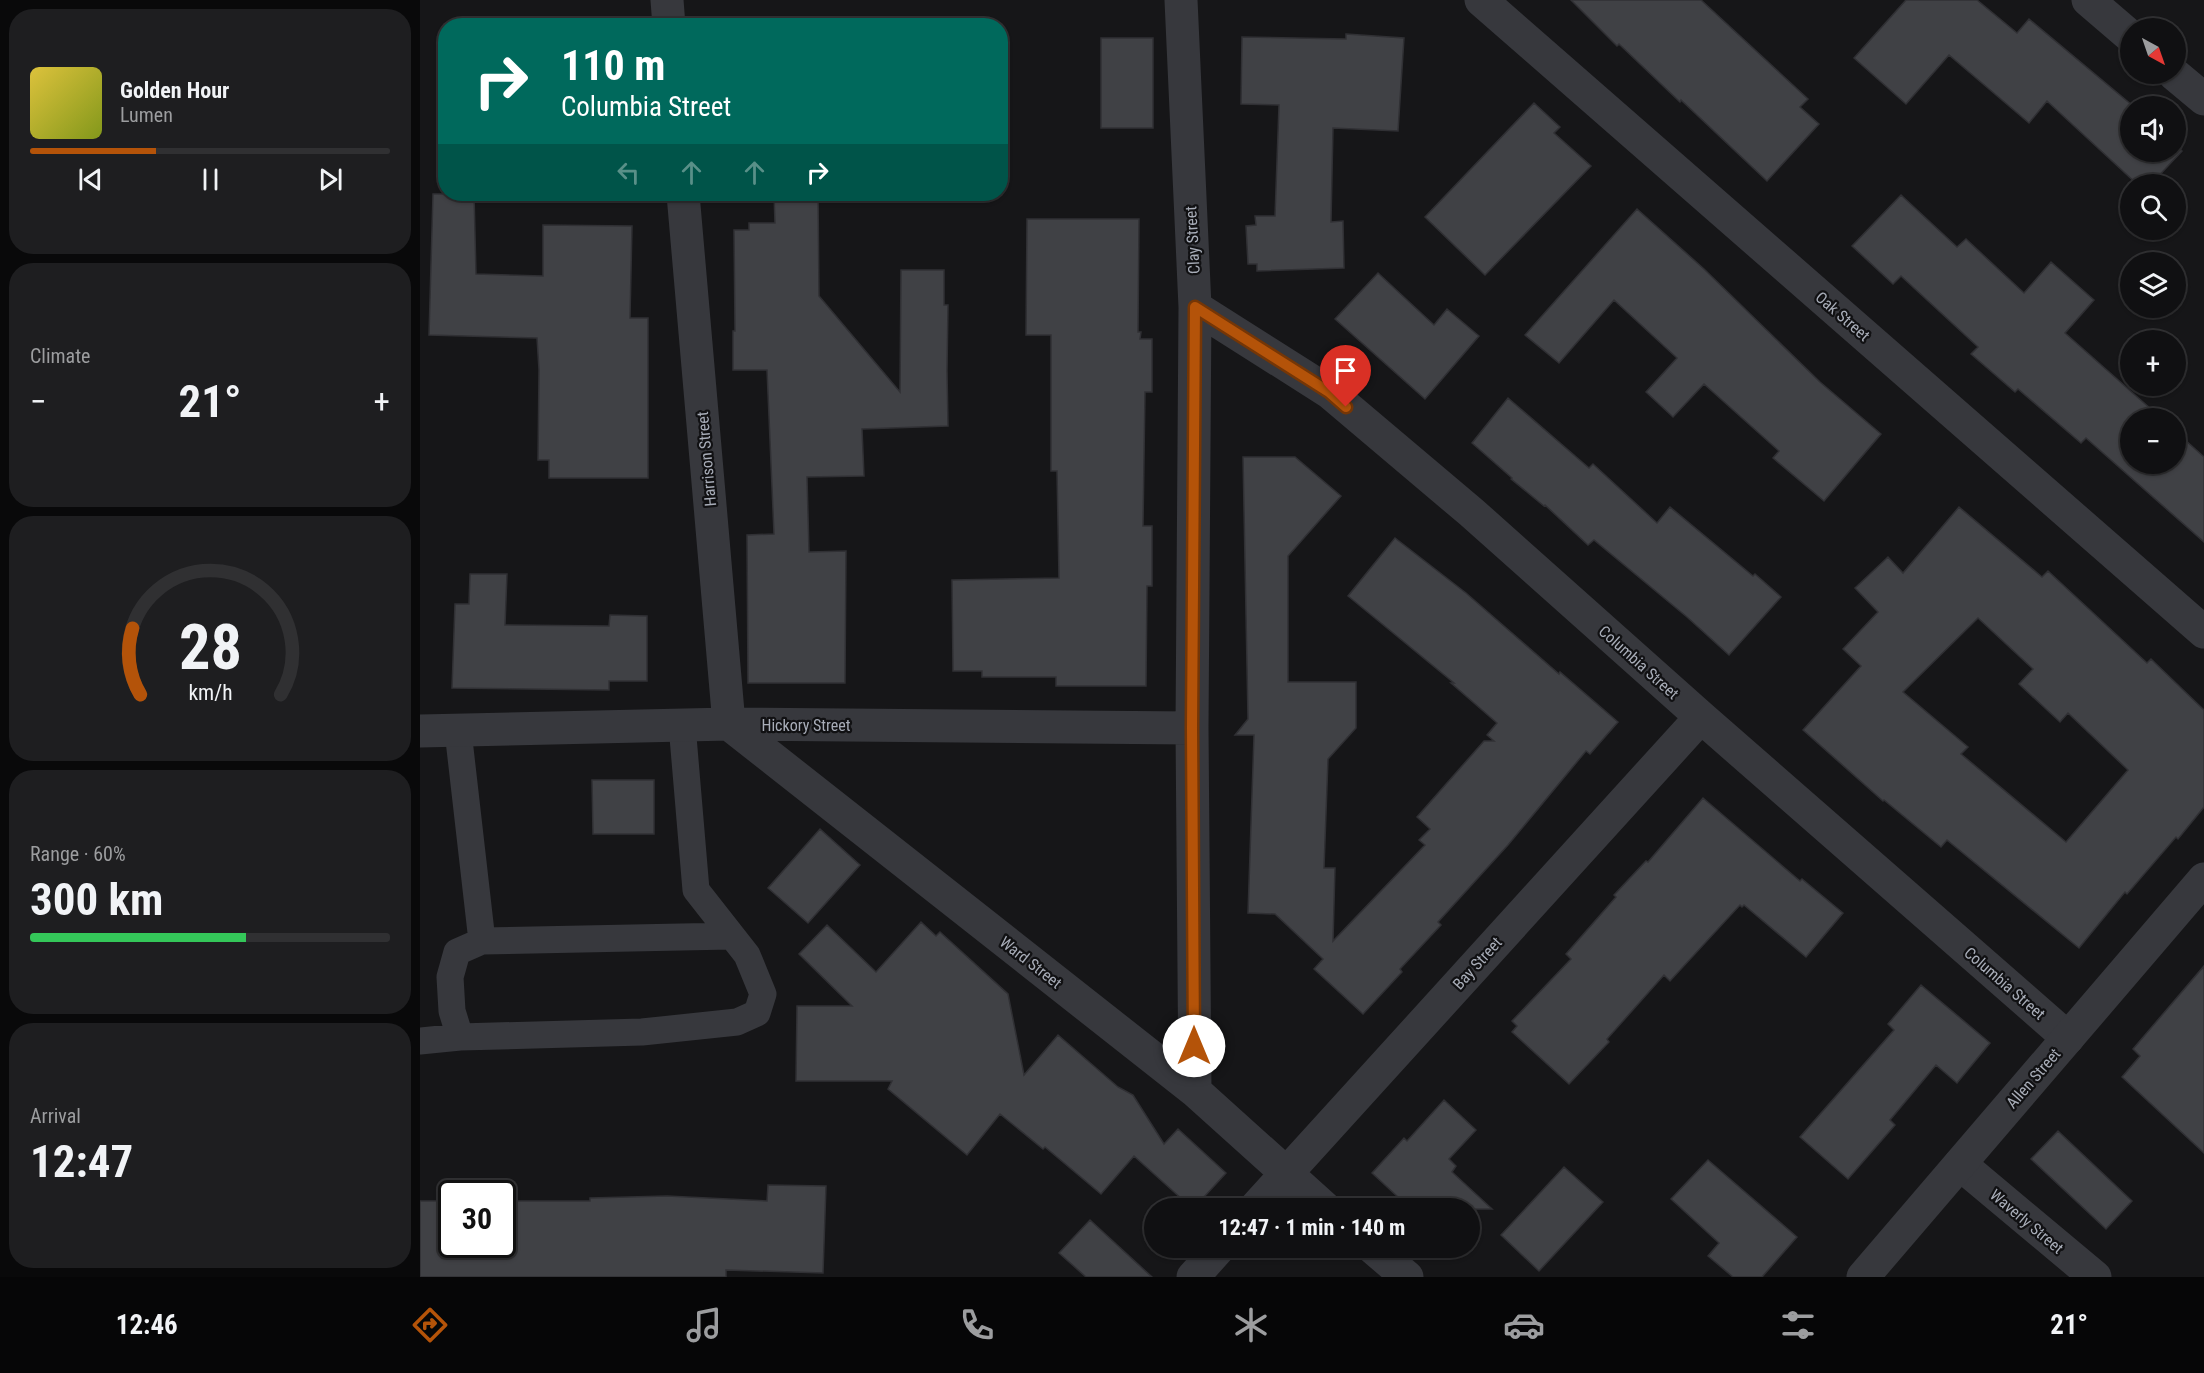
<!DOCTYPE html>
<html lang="en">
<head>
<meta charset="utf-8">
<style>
  :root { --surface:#101012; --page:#1e1e20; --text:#f1f3f6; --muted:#9c9d9f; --line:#303032; --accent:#b45309 }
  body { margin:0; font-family:"Roboto Condensed",sans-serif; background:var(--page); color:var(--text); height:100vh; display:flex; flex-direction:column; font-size:22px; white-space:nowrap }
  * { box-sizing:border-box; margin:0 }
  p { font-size:20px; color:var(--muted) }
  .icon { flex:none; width:33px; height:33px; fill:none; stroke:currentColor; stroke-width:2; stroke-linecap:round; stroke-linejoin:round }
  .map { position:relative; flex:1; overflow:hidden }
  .sheet { display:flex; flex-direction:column; gap:9px; padding:9px; background:#09090a; width:420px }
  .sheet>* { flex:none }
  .banner { position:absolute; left:18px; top:18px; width:570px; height:183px; border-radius:24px; box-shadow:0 2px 4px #0004,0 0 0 2px var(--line); background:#00695c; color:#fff; overflow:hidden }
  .needle { width:39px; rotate:140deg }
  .buttons { position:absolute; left:1700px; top:18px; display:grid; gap:12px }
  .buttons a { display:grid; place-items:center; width:66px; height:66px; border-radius:50%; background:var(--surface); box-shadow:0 2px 4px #0004,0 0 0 2px var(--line); font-size:30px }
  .speed { position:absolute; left:18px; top:1180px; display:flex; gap:12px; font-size:30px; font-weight:700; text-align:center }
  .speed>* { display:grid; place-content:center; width:78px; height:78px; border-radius:50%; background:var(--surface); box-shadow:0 2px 4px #0004,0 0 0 2px var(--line); line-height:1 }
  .speed .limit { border:3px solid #111; border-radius:9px; background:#fff; color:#111 }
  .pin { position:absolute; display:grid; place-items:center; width:51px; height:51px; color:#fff; margin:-62px -26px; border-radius:50% 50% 50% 0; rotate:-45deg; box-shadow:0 0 6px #0007 }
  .pin .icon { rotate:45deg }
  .me { position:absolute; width:66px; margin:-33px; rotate:0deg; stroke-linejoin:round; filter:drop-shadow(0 0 4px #0008) }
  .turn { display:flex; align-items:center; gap:21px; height:126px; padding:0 24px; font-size:27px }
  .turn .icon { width:78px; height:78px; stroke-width:2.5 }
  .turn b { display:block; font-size:42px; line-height:51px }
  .lanes { display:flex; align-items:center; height:57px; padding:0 24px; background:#0003; justify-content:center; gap:30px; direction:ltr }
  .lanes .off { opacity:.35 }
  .big { font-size:45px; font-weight:700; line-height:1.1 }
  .sheet .widget { flex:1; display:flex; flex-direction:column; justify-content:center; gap:9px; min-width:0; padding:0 21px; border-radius:24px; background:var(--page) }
  .sheet .dial { align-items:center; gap:0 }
  .dial svg { height:156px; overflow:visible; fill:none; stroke:var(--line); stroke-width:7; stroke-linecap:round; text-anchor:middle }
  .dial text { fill:var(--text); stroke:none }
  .song { display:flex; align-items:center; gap:18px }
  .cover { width:72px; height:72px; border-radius:9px; background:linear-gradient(135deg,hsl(50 70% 55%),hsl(70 70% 35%)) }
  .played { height:6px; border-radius:3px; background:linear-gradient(90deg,var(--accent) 35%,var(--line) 35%) }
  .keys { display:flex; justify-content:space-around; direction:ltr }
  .heat { display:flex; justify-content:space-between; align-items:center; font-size:33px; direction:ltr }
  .charge { height:9px; border-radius:4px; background:linear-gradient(90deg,#34c759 60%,var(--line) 0) }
  .trip { position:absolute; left:724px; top:1198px; width:336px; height:60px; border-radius:30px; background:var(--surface); box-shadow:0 2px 4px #0004,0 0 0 2px var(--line); font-weight:700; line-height:60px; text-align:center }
  .menu { display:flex; height:96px; justify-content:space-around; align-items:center; background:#060607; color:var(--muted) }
  .menu .icon { width:42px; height:42px }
  .menu .active { color:var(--accent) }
  .menu b { font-size:27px; color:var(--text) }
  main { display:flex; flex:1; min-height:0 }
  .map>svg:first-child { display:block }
  .building { fill:#404145; stroke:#303034; stroke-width:1.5; fill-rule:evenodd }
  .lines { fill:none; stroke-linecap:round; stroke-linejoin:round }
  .service { stroke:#37383d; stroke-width:27 }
  .minor { stroke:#37383d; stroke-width:33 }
  .tertiary { stroke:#37383d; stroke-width:33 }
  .route-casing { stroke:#753606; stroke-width:15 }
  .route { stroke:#b45309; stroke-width:10 }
  .labels { text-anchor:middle; stroke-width:4.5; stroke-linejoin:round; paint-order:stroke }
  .street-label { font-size:16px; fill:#a8adb8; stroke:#111113 }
</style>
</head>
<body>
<main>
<section class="sheet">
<div class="widget">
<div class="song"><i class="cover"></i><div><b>Golden Hour</b><p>Lumen</p></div></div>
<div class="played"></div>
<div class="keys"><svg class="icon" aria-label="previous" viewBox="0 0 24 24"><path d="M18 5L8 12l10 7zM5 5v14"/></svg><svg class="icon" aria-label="pause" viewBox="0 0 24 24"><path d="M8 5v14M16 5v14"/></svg><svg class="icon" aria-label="next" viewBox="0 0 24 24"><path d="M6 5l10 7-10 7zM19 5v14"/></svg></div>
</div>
<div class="widget"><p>Climate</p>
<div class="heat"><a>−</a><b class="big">21°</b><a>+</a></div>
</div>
<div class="widget dial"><svg viewBox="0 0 100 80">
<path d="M14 69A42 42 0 1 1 86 69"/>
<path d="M14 69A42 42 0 0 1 10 35" stroke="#b45309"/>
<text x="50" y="56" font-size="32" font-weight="700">28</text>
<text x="50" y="72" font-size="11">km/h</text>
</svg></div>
<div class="widget"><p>Range · 60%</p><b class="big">300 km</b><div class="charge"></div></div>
<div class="widget"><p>Arrival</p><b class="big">12:47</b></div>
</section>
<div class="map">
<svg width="1784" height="1277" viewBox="0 0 1784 1277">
  <rect width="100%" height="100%" fill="#161618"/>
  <!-- building -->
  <path class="building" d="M 1151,0 L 1281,0 L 1388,99 L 1380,107 L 1399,124 L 1347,181 L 1261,100 L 1260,102 L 1199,44 L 1197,46 Z
    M 1486,0 L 1557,0 L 1597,33 L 1609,19 L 1713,106 L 1710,106 L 1710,152 L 1755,152 L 1755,145 L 1762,151 L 1731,184 L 1717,184 L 1627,101 L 1609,123 L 1529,55 L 1486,104 L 1434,58 Z
    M 926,34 L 984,38 L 978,131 L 913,128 L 911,222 L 923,221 L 924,268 L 837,271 L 837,264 L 828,264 L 826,226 L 836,225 L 835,216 L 855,216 L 859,105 L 821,104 L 822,37 L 926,39 Z
    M 681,38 L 733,38 L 733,128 L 681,128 Z
    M 1114,103 L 1140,127 L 1134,133 L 1171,166 L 1065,275 L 1005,217 Z
    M 13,194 L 54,194 L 56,274 L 123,276 L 123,225 L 212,226 L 210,318 L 228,318 L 228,478 L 129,478 L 129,460 L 118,460 L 119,370 L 117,338 L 9,335 Z
    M 354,194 L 398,194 L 399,296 L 480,392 L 481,270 L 524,270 L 524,305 L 528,305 L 527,371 L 528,426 L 442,429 L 444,476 L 387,477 L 389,552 L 426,551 L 425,683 L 328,683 L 327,535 L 354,534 L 347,370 L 313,370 L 313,331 L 315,331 L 314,230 L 329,230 L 329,223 L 355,223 Z
    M 1481,195 L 1537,247 L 1546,239 L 1604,293 L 1631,262 L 1674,300 L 1645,333 L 1741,418 L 1710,418 L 1710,464 L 1755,464 L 1755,431 L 1784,457 L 1784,542 L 1666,438 L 1661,443 L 1598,389 L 1595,392 L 1551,354 L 1558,347 L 1481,276 L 1473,284 L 1432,246 Z
    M 1217,209 L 1284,269 L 1400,382 L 1461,434 L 1404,501 L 1353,458 L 1359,451 L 1284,384 L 1253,417 L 1226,392 L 1257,358 L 1194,300 L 1139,363 L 1105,335 Z
    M 607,219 L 719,219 L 718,332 L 721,332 L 720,339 L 732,339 L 732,392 L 725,392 L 723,526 L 732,526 L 732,586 L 727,586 L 726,686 L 636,686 L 636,677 L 562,677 L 562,671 L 533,671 L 532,580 L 639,578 L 637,471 L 631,471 L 631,335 L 606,335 Z
    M 958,273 L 1014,325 L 1027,309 L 1059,336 L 1005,399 L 915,319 Z
    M 1088,398 L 1169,468 L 1173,464 L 1237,523 L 1250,507 L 1333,576 L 1335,574 L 1361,597 L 1309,655 L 1267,617 L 1174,540 L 1168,545 L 1125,505 L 1124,506 L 1091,479 L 1092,478 L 1052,443 Z
    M 823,457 L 875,457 L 921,496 L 868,556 L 868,682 L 936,682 L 936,728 L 908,759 L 904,868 L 915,868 L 913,941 L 1005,845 L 999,840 L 1010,829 L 997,817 L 1064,741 L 1074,741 L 1067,735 L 1077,723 L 1031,683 L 1034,683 L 928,596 L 975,538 L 1046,593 L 1139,674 L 1140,672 L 1198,722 L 1170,754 L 1166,751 L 1088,845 L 1018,922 L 1021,925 L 980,969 L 982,972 L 943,1014 L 894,969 L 903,959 L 855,914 L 828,913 L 834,735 L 815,735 L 828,719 Z
    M 1539,507 L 1622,577 L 1628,571 L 1727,663 L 1731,659 L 1784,710 L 1784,807 L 1758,839 L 1756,837 L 1707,894 L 1705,892 L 1659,948 L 1527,840 L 1521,847 L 1464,800 L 1463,801 L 1383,730 L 1441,666 L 1423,649 L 1458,612 L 1435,588 L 1468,557 L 1483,573 ZM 1558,618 L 1613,669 L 1599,684 L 1640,722 L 1648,713 L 1708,770 L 1646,842 L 1541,754 L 1548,747 L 1483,692 Z
    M 50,574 L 87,574 L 85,625 L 189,626 L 190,615 L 227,616 L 227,681 L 189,681 L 189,690 L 32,688 L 35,604 L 49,604 Z
    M 172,780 L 234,780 L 234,834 L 173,834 Z
    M 1283,798 L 1380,881 L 1382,879 L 1423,913 L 1386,957 L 1324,905 L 1322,907 L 1320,905 L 1250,981 L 1244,975 L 1187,1039 L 1189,1042 L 1149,1084 L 1092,1032 L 1097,1026 L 1092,1021 L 1151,959 L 1146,954 L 1196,897 L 1194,895 L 1226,861 L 1228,862 Z
    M 400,829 L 440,865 L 388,923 L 348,888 Z
    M 501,922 L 516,936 L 520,932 L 588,994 L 604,1075 L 638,1035 L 698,1087 L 713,1095 L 744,1144 L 758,1129 L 806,1173 L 773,1209 L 714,1156 L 681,1194 L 625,1147 L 623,1149 L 580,1114 L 547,1155 L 468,1089 L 472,1081 L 376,1081 L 377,1006 L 432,1006 L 379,954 L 407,925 L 456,972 Z
    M 1784,966 L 1784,1153 L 1702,1077 L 1720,1056 L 1713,1049 Z
    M 1501,985 L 1570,1043 L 1537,1083 L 1516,1065 L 1470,1120 L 1475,1125 L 1428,1179 L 1380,1137 L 1474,1030 L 1468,1024 Z
    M 1024,1100 L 1056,1130 L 1029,1159 L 1036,1166 L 1032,1172 L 1072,1209 L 991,1209 L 952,1173 L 984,1138 L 987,1141 Z
    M 1638,1131 L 1712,1201 L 1686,1229 L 1611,1159 Z
    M 1288,1160 L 1377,1237 L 1342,1277 L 1313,1277 L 1288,1256 L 1299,1243 L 1251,1199 Z
    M 1144,1167 L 1183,1202 L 1119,1271 L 1081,1235 Z
    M 348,1185 L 406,1186 L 403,1273 L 306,1270 L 306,1277 L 0,1277 L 0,1201 L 32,1201 L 32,1245 L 82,1245 L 82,1201 L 170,1201 L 170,1198 L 247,1196 L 347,1201 Z
    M 670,1220 L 732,1277 L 666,1277 L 639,1253 Z"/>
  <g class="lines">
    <!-- service -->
    <path class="service" d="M 38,731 L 62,941 L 311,936
      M 40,1037 L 32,1011 L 30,977 L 37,952 L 62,941
      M 0,1041 L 40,1037 L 222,1032 L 317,1022 L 337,1013 L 343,994 L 327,955 L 276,890 L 262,725"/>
    <!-- minor -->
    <path class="minor" d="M 247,0 L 249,26
      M 761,0 L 775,307 L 772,728 L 775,1091
      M 1061,0 L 1784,632
      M 1668,0 L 1710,36
      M 1754,74 L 1784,99
      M 263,194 L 309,724 L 775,1091 L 906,1209
      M 775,307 L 909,392 L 1051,512 L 1281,717 L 1648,1038
      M 0,731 L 309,724 L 772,728
      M 1540,1164 L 1675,1277
      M 834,1209 L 1281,717
      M 953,1248 L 987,1277
      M 773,1277 L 799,1248"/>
    <!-- tertiary -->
    <path class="tertiary" d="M 1443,1277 L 1784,879"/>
  </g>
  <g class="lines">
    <defs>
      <path id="route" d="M 774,1046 L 772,728 L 775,307 L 909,392 L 926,407"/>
    </defs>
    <!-- route casing -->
    <use href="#route" class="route-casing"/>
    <!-- route -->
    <use href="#route" class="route"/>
  </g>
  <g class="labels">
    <!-- street labels -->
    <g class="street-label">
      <text transform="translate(772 240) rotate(-93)" y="6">Clay Street</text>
      <text transform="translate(1423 316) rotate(41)" y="6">Oak Street</text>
      <text transform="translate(286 459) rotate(-95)" y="6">Harrison Street</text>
      <text transform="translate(1219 662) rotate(42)" y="6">Columbia Street</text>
      <text x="386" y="731">Hickory Street</text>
      <text transform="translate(611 962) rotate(38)" y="6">Ward Street</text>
      <text transform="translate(1057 963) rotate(-48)" y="6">Bay Street</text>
      <text transform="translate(1585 983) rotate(41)" y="6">Columbia Street</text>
      <text transform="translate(1613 1078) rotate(-49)" y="6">Allen Street</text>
      <text transform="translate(1607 1221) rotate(40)" y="6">Waverly Street</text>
    </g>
  </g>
</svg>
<div class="buttons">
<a><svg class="needle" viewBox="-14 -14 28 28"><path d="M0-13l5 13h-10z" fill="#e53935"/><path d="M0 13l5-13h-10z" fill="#9c9d9f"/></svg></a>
<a><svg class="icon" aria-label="sound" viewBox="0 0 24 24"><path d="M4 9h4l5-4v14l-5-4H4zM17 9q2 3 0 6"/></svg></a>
<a><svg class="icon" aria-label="search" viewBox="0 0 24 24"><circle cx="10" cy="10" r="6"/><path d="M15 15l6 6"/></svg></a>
<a><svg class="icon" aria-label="layers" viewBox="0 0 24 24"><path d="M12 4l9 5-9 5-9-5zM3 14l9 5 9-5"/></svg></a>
<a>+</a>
<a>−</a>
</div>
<div class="speed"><div class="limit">30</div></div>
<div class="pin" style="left:926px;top:407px;background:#d93025"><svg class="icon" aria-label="arrive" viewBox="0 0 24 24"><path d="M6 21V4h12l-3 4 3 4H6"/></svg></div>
<svg class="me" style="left:774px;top:1046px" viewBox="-20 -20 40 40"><circle r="19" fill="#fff"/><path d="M0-13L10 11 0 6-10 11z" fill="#b45309"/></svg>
<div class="trip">12:47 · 1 min · 140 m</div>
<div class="banner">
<div class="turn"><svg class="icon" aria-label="right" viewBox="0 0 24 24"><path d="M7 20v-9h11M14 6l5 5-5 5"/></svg><div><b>110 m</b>Columbia Street</div></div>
<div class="lanes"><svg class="icon off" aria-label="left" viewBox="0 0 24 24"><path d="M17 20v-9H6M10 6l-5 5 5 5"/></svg><svg class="icon off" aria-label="ahead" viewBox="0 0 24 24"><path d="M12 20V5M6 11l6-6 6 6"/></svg><svg class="icon off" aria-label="ahead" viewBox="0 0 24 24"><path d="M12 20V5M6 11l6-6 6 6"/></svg><svg class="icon" aria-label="right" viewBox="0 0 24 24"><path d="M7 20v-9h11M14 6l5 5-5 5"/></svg></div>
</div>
</div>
</main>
<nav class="menu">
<b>12:46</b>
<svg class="icon active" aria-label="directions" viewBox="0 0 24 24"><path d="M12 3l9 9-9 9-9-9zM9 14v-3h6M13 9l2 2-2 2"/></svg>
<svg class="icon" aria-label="music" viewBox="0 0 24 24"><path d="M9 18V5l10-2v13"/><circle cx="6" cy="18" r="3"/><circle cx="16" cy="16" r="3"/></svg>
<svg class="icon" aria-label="phone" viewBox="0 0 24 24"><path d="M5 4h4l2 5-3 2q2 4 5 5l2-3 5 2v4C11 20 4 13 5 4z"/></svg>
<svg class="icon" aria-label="climate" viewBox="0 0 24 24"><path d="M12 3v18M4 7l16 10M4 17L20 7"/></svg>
<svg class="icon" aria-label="car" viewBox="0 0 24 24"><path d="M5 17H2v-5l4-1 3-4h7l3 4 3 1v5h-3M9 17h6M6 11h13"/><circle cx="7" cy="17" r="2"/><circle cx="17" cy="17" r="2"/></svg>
<svg class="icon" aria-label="filters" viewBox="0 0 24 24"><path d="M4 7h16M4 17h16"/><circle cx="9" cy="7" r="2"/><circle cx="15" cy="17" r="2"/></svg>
<b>21°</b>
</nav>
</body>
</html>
